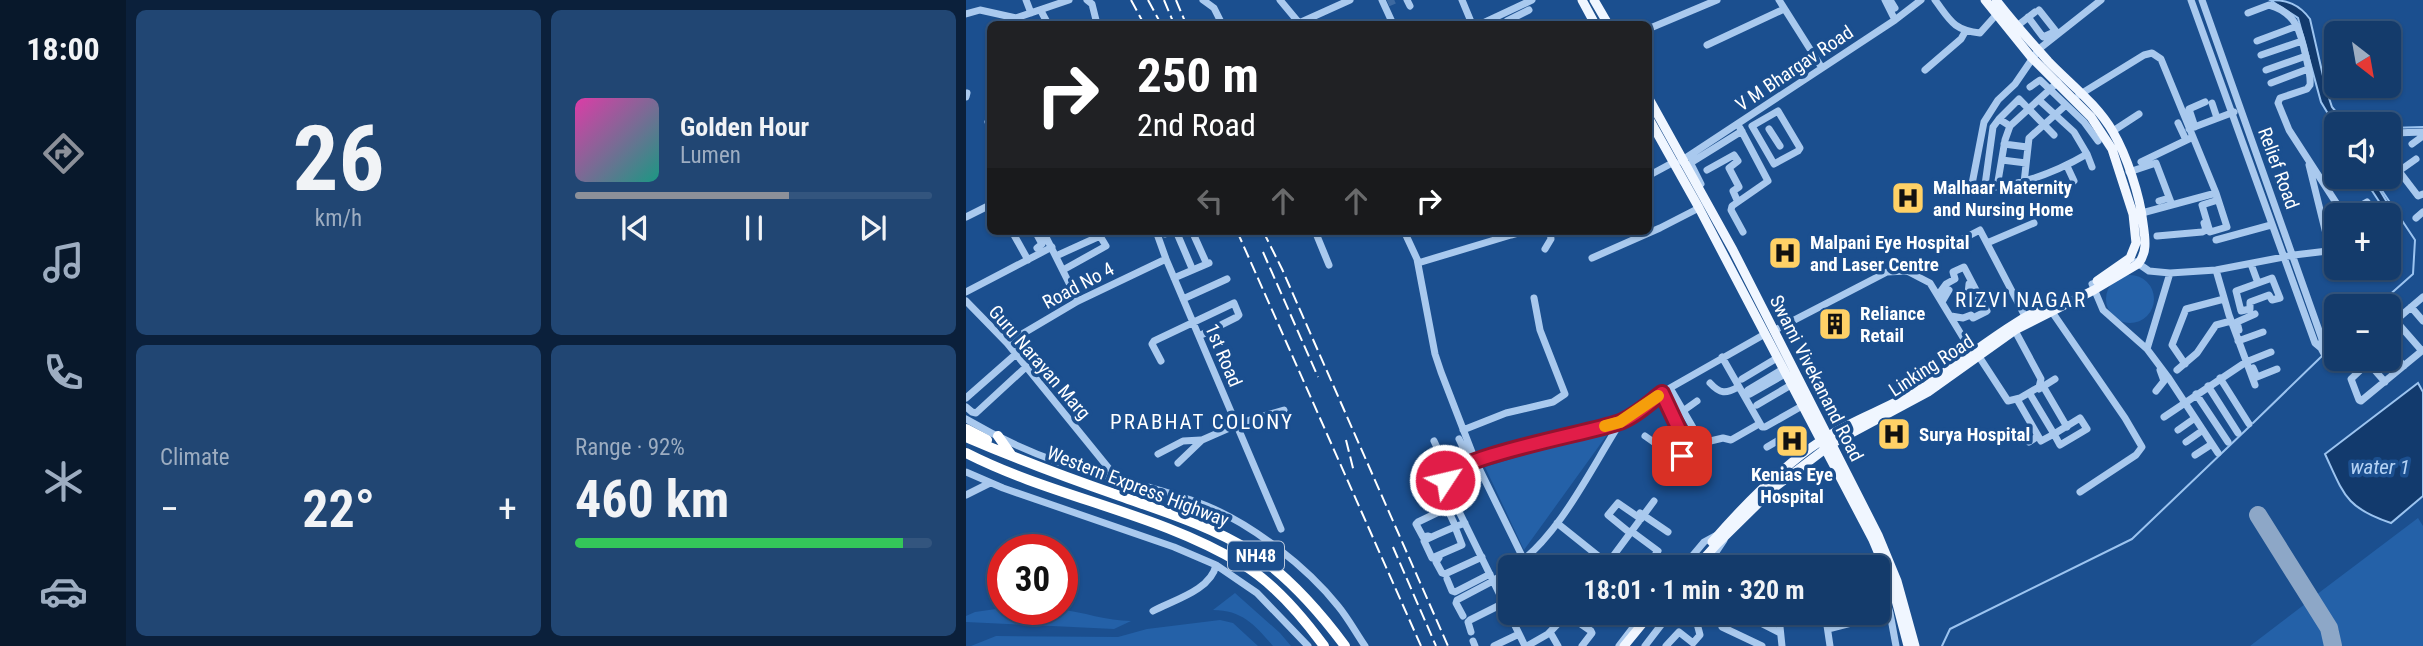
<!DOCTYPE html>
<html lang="en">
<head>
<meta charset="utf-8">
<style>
  :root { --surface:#143b6b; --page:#214673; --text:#f1f3f6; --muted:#9dadc1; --line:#33557e; --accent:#8c9099 }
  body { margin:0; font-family:"Roboto Condensed",sans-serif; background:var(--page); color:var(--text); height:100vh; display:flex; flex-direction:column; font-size:26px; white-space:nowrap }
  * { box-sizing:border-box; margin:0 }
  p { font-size:23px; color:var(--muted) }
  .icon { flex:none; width:38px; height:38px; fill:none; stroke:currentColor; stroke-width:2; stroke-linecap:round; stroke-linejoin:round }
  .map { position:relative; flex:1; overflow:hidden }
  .side { display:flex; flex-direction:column; gap:10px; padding:10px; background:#0b203b; width:840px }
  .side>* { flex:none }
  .banner { position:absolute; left:21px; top:21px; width:665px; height:214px; border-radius:10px; box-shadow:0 2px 5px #0004,0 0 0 2px var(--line); background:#202124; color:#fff; overflow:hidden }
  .needle { width:46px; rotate:149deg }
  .buttons { position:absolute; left:1358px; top:21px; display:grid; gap:14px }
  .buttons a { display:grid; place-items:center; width:77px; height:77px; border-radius:10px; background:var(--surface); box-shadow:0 2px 5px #0004,0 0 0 2px var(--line); font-size:35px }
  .speed { position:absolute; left:21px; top:534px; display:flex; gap:14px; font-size:35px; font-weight:700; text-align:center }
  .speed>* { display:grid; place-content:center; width:91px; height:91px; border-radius:50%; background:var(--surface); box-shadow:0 2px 5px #0004,0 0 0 2px var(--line); line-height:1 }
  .speed .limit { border:10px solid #d22; background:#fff; color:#111 }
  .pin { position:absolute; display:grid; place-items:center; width:60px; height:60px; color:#fff; margin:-30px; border-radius:14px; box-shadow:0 4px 10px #0006 }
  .me { position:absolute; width:77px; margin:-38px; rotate:55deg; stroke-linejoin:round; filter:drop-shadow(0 0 5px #0008) }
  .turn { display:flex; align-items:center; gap:24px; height:147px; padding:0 35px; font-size:32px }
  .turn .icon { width:91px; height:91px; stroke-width:2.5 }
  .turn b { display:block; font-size:49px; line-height:60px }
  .lanes { display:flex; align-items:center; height:66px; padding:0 35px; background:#0003; justify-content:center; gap:35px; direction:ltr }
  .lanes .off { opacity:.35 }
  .big { font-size:52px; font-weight:700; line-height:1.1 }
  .side .card { flex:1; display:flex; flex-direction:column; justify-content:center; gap:10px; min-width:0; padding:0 24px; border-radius:10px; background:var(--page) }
  .side .dial { align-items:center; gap:0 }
  .dial b { font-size:91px; line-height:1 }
  .song { display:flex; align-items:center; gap:21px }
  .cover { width:84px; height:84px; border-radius:10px; background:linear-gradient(135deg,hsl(320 70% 55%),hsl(170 70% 35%)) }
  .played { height:7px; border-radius:4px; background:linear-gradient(90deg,var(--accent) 60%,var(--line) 60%) }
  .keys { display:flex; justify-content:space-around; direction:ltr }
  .heat { display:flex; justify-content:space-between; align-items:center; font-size:38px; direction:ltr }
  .charge { height:10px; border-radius:5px; background:linear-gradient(90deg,#34c759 92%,var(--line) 0) }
  .side .tiles { flex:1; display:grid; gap:10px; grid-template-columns:repeat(2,1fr) }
  .trip { position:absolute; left:532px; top:555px; width:392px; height:70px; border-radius:10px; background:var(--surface); box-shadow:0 2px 5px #0004,0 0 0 2px var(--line); font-weight:700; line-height:70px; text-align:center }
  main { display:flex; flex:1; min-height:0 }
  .tabs { display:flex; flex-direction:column; width:126px; justify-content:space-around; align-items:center; background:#08182b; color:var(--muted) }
  .tabs .icon { width:49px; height:49px }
  .tabs .current { color:var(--accent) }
  .tabs b { font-size:32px; color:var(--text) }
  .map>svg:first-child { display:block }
  .green { fill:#2461a8 }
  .water { fill:#123a6d; stroke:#9cc4f0; stroke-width:2 }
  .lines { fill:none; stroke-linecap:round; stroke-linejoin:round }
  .stream { stroke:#9cc4f0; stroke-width:2 }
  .taxiway { stroke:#8da7c7; stroke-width:18 }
  .minor-tunnel { stroke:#3d69a0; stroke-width:7; stroke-dasharray:7 3.5; stroke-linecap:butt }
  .minor { stroke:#a9c9ee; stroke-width:7 }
  .major { stroke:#f0f6ff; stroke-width:9 }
  .highway { stroke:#fff; stroke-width:10 }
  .rail { stroke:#fff; stroke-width:2; stroke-dasharray:12 5; stroke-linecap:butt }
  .route-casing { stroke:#92132f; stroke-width:18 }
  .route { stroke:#e11d48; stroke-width:12 }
  .slow { stroke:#f59e0b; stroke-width:12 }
  .labels { text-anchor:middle; stroke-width:7; stroke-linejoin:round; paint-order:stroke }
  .shield { fill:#1b4f8f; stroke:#bbcadd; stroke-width:2 }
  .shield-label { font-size:18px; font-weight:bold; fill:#fff }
  .street-label { font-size:19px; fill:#fff; stroke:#1b4f8f }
  .poi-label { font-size:19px; font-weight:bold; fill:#fff; stroke:#1b4f8f; text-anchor:start }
  .neighbourhood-label { font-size:21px; letter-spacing:2px; fill:#fff; stroke:#1b4f8f }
  .water-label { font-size:21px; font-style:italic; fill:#b5d3f5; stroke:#1b4f8f }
</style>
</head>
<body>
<main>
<nav class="tabs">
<b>18:00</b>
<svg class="icon current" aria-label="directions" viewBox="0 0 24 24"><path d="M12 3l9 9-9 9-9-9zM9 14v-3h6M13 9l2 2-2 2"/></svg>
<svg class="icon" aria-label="music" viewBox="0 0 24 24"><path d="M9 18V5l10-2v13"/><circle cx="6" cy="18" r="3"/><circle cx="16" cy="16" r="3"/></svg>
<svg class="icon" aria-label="phone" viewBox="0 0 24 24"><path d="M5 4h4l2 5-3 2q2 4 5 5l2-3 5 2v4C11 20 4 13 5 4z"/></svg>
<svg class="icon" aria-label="climate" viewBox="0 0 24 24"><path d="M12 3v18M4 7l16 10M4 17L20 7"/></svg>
<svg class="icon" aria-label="car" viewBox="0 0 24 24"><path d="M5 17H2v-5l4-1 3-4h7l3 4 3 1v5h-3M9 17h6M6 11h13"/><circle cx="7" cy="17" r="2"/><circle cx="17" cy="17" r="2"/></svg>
</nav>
<section class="side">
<div class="tiles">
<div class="card dial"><b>26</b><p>km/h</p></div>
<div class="card">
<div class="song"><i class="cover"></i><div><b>Golden Hour</b><p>Lumen</p></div></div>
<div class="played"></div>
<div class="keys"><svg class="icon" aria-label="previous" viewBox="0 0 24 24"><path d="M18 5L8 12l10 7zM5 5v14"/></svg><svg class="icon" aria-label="pause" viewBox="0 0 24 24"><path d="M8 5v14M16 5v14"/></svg><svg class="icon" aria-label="next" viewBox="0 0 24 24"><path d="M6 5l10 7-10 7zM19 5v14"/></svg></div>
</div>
<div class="card"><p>Climate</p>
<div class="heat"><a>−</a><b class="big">22°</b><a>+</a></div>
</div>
<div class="card"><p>Range · 92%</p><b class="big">460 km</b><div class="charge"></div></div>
</div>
</section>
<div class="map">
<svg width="1457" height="646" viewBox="0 0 1457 646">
  <rect width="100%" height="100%" fill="#1b4f8f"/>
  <!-- green -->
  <path class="green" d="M1140 299a24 24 0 1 1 48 0a24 24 0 1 1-48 0Z
    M 646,428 L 558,550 L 519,467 Z
    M 1452,518 L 1457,526 L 1457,646 L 1374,646 L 1373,630 L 1350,595 Z
    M 269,593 L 314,633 L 325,646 L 307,646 C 289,625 276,610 247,610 Z
    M 1343,601 L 1363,635 L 1364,646 L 1284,646 Z
    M 37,608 C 53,611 75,608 93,609 C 117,612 141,621 165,621 L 148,629 L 0,622 L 0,616 L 9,612 Z
    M 254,620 L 267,623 L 292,646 L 5,646 L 30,636 L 152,637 L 181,629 Z"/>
  <!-- water -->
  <path class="water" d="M 1304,0 C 1321,0 1333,4 1344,19 L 1360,89 L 1366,107 L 1380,124 L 1370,124 L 1370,127 L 1355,102 L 1332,18 Z
    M 1397,177 L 1406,177 L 1428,214 L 1424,218 Z
    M 1452,383 L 1457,392 L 1457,496 L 1425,523 C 1380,508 1378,495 1359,454 Z"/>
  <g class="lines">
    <!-- stream -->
    <path class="stream" d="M 1423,128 L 1457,127
      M 1407,177 L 1449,240 L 1447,274 L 1411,306
      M 1360,353 L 1370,343
      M 1287,423 L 1356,356
      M 976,646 L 984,629 L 1166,539 L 1283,427"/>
    <!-- taxiway -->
    <path class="taxiway" d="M 1292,515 L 1363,628 L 1367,646"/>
    <!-- minor-tunnel -->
    <path class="minor-tunnel" d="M 422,3 L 429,0"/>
    <!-- minor -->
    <path class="minor" d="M 60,0 L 65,13
      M 121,0 L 126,4 L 131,24
      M 237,0 L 248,8 L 256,24
      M 314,0 L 334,24
      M 416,0 L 427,24
      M 441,0 L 444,6
      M 496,0 L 506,24
      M 813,0 L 856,68
      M 919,0 L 929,20
      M 924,0 L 929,8
      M 969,0 C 984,20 987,30 1014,33 L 1030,15
      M 1225,0 L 1349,343 L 1355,348 L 1364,365 L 1371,365 L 1383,359
      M 1236,0 L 1356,339 L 1355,348
      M 1073,10 L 1092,34
      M 75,11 L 82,24
      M 1282,13 L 1303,5 C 1330,12 1335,33 1340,57 C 1342,66 1345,76 1344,85 L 1341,89 L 1314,98 L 1312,103 L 1323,130 L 1378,215
      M 0,14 L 14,10 L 50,18 L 103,0
      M 1062,17 L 1077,37 L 1086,33
      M 541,21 L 563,10
      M 333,23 L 384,0
      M 515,24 L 566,0
      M 1051,26 L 1069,12
      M 682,29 L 751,0
      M 1291,41 L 1331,26
      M 741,45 L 818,9
      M 1295,55 L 1336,41
      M 959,70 L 995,39 L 999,32
      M 1300,70 L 1340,56
      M 1305,83 L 1342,69
      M 1064,87 L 1074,80 L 1118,122 L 1132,141
      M 1113,95 L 1178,55 L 1186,53 L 1195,59 L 1250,193 L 1176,213
      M 0,97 L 1,93
      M 1073,100 L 1108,132 L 1121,154 C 1092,171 1064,182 1031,187 L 1039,140 L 1044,126 L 1092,82
      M 1246,103 L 1251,118
      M 812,111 L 834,148 L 832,151 L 808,164 L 786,126 Z
      M 1033,119 L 1053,99 L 1088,135
      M 22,122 L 24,127
      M 1212,123 L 1220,140
      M 1229,127 L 1223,109 L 1239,102
      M 774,128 L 802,181 L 766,206 L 765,210 L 777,232
      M 803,129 L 814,146
      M 1223,129 L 1268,112
      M 1147,131 L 1173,114
      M 1423,139 L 1428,133 L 1457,132
      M 1038,144 L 1061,147
      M 1446,144 L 1457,136
      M 1121,154 L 1126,167
      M 1423,158 L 1452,196 L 1457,194
      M 1036,160 L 1060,163
      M 715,161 L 929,20 L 955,0
      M 1175,162 L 1227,137
      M 1343,165 L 1364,250
      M 1101,166 L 1108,181
      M 741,170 L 768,155 L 772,161 L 763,168 L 773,187 L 767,191 L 771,200
      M 1433,171 L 1450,159
      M 1163,172 L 1190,163 L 1206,205
      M 682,176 L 708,162
      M 1058,183 L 1063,138 L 1100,105
      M 735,184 L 725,164 L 726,162 L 776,131
      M 1006,184 L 1018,122 L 1032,100 L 1049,84 L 1073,49 L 1135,0
      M 1031,187 L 1022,188 L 1019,185 L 1027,127 L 1033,119 L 1044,126
      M 1250,193 L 1261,227 L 1244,232 L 1236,205 L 1252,200
      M 1193,201 L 1203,198
      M 1385,215 L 1393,211 L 1392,207 L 1401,202 L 1410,215
      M 0,217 L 24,205
      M 1450,218 L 1457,212
      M 53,231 L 48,235 L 62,260
      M 69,231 L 76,244 L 71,248
      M 77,231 L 112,301
      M 190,231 L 200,259 L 315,529
      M 210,231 L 225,266
      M 226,231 L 239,260
      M 349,231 L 363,265
      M 438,231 L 451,259 L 469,354 L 475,372 L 509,460 L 558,560
      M 543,232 L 545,235 L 560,231
      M 199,234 L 207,231
      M 1191,236 L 1236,232 L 1240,230 L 1238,223
      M 1250,240 L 1305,225
      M 991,242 L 1014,230 L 1062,322
      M 1021,243 L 1068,223
      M 579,249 L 585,239 L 584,231
      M 1423,255 L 1427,256
      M 90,256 L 134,236 L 140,246 L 97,270
      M 626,258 L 694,228 L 733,208
      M 1170,262 L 1183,271 L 1204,273 L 1250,270 L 1328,255 L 1370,250
      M 452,263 L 545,235
      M 1285,264 L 1292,283
      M 1250,270 L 1263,315 L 1289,385
      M 1204,273 L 1181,349 L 1202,377 L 1252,453
      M 208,278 L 243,263
      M 1306,278 L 1314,298 L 1306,300 L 1303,295 L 1284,302 L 1284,309 L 1275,311 L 1270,291 Z
      M 1003,284 L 1002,294 L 1011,300
      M 1126,284 L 1137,310 L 1181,349
      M 0,292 L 86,247
      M 972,295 L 980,284 L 989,279 L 987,272 L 998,267 L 1021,311 L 1007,318 L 1005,315 L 997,318 L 985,316
      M 217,299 L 261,279
      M 0,301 L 41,343 L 149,476
      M 976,302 L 983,290
      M 1445,307 L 1457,321
      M 1084,309 L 1159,418 L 1176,447 L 1170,455 L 1114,492
      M 1429,320 L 1456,351
      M 1423,326 L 1457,297
      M 809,330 L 921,272 L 941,271 L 964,283 L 1001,344 L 1005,357
      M 1273,330 L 1271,322 L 1289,314
      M 1272,341 L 1297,332
      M 41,343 L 112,301 L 200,259
      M 1423,350 L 1438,366
      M 1012,355 L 1042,401 L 1054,398 L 1073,387 L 1075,379 L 1047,327
      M 756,357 L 796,427 L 799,427 L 836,406
      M 1399,359 L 1419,382
      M 195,361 L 186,344 L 188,341 L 268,303 L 273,315 L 271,317 L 233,336
      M 1402,363 L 1385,379 L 1393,400 L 1395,401 L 1457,350
      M 1219,364 L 1206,345 L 1220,309 L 1258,299
      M 1287,368 L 1291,377 L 1311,369
      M 1211,370 L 1231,353 L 1250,325 L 1265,321
      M 1254,378 L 1283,424
      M 776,379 L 811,358
      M 744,383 C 754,394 760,394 772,387
      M 1077,386 L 1101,427
      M 1242,386 L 1272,433
      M 704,388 L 736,443 L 757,438 L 765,440 L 793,424
      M 1073,389 L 1089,379
      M 782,390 L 817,369
      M 1190,391 L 1198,381 L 1194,370
      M 696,393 L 718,440 L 719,448 L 711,463
      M 784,394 L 819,374
      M 1230,394 L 1262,442
      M 0,398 L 50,354
      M 1052,401 L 1075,441 L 1088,434 L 1064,394
      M 791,405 L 825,385
      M 0,407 L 6,412 L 10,413 L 60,367
      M 717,411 L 731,401
      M 1198,417 L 1280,362 L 1305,352
      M 1114,418 L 1121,429 L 1094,445 L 1088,434 Z
      M 0,419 C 29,436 61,451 92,462 C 141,478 193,487 241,506 C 287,525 341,567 372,606 C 382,618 390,633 399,646
      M 497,430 L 540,413 L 587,402 L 599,394 L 574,330 L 568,298
      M 1212,430 L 1229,418
      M 679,436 L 713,460
      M 493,439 L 504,462
      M 468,441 L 483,473
      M 1063,442 L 1072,436
      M 1220,442 L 1237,430
      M 801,447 L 818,437
      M 192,454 L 217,441 L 235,440
      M 1229,455 L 1246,444
      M 212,463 L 236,440 L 277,422 L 318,410
      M 0,472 L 37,488 L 208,547 L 250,565 L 291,593 L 342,646
      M 0,495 L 24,483
      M 674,513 L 702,532
      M 591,523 L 646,567
      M 489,527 L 496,545 L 466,558 L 458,541 L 459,540 C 472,534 485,528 499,523
      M 665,531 L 692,551 L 680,567
      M 664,533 L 642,515 L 652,503 L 675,519
      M 462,536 L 457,537 L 450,524 L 452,522 L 481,508 L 488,523
      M 473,558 L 470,562 L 476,573 L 479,574 L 516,557
      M 649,563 L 655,567
      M 548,567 C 594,535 624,470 654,423
      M 639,567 L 688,501
      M 717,567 L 738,542 L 749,536
      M 740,567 L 758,540
      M 912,573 L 924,613 L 930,646
      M 481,579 L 486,591 L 489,592 L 524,574
      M 187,611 C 208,600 245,590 250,565
      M 773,612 L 814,633
      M 816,612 L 813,617 L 816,646
      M 859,612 L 864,646
      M 599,613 L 625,631 L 626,633 L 616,646
      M 497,616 L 490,603 L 491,600 L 527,581 L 544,569
      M 756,627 L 796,646
      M 862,629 L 924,613
      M 505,632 L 502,622 L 504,620 L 538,603
      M 584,632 L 592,646
      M 507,641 L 509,646
      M 528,646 L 553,634
      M 559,646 L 480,485 L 479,477 L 509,460 L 654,423 L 704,388 L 799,334
      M 561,646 L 582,634 L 603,612
      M 653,646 L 679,612
      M 679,646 L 705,612
      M 700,646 L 713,632 L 727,643 L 734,635 L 728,612"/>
    <!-- major -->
    <path class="major" d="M 616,0 L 629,24
      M 628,0 L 642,24
      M 1019,0 L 1065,57 L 1125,117 L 1146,149 L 1167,214 L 1170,243 L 1164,258 L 1131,281
      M 682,97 L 767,250 L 912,535 L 931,581 L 949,646
      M 682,117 L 733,208 L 907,540 L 926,585 L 942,646
      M 746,542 C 778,505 815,467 856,440 C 888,418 928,407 960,385 C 1004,356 1042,323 1090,301
      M 730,567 L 751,544 L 808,488 L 867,443 L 962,392 L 1049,330 L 1128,290 L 1172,264 C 1182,252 1179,238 1177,223 C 1174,196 1161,156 1147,132 C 1131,104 1104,84 1082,61 C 1064,41 1046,21 1030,0
      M 658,646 L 686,612"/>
    <!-- highway -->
    <path class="highway" d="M 0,429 L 21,440
      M 32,436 L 46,456
      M 0,437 C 51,459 102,478 154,496 C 199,512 245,526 286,552 C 322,576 353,611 379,646
      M 0,453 C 88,498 190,512 276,564 C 308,583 336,616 358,646"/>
    <!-- rail -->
    <path class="rail" d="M 165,0 L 178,24
      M 182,0 L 195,24
      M 198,0 L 208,24
      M 210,0 L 220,24
      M 271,231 L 455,646
      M 297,231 L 316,269 L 482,646
      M 297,252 L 352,377
      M 380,440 L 388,472
      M 427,547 L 470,646"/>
  </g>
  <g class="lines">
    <defs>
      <path id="route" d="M 479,480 C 485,457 623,433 651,423 C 667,418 683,403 696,393 L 718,440 L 719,448 L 716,456"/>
    </defs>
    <!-- route casing -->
    <use href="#route" class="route-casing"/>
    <!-- route -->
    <use href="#route" class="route"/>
    <!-- slow -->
    <path class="slow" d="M 639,426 L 654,422 L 692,396"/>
  </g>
  <!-- icons -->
  <defs>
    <symbol id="hospital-square" viewBox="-11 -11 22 22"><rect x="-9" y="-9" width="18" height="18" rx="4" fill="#ffd166" stroke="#1b4f8f"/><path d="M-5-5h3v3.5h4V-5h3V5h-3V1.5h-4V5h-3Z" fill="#111"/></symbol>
    <symbol id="building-square" viewBox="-11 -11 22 22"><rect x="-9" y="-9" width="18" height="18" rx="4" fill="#ffd166" stroke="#1b4f8f"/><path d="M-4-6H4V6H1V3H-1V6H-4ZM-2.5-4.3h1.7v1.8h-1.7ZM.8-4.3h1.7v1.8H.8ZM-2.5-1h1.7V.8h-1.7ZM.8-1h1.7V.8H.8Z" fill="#111"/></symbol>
  </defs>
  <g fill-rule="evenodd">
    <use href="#hospital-square" x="923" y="179" width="38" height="38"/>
    <use href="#hospital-square" x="800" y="234" width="38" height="38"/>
    <use href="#building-square" x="850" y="305" width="38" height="38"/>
    <use href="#hospital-square" x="909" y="415" width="38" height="38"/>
    <use href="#hospital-square" x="807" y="422" width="38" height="38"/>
  </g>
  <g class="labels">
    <!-- shield labels -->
    <rect class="shield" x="262" y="541.5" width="56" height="29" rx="5"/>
    <g class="shield-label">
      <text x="290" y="562">NH48</text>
    </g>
    <!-- street labels -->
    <g class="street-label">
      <text transform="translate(828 68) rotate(-34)" y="7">V M Bhargav Road</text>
      <text transform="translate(1313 168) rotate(70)" y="7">Relief Road</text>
      <text transform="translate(112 285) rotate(-28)" y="7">Road No 4</text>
      <text transform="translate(258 355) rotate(67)" y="7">1st Road</text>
      <text transform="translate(74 362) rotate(49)" y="7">Guru Narayan Marg</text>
      <text transform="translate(965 365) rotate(-33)" y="7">Linking Road</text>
      <text transform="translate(851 378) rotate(63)" y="7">Swami Vivekanand Road</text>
      <text transform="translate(172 486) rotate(21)" y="7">Western Express Highway</text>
    </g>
    <!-- poi labels -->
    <g class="poi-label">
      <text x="967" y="194">Malhaar Maternity<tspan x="967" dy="22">and Nursing Home</tspan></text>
      <text x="844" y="249">Malpani Eye Hospital<tspan x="844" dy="22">and Laser Centre</tspan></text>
      <text x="894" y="320">Reliance<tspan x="894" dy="22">Retail</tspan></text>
      <text x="953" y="441">Surya Hospital</text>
      <text x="826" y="481" text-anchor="middle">Kenias Eye<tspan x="826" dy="22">Hospital</tspan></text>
    </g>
    <!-- neighbourhood labels -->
    <g class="neighbourhood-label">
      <text x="1055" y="307">RIZVI NAGAR</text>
      <text x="236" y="429">PRABHAT COLONY</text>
    </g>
    <!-- water labels -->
    <g class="water-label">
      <text x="1414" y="474">water 1</text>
    </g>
  </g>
</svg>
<div class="buttons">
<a><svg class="needle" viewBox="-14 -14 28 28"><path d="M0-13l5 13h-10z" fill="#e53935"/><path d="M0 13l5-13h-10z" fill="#9dadc1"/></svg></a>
<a><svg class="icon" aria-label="sound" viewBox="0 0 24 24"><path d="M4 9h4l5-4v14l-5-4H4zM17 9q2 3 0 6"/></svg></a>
<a>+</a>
<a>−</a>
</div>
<div class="speed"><div class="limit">30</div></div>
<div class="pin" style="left:716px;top:456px;background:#d93025"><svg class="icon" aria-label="arrive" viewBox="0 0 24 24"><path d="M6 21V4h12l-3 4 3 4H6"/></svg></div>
<svg class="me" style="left:479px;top:480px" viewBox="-20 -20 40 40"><circle r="17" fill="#e11d48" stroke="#fff" stroke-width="3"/><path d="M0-11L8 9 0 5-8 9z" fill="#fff"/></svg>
<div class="trip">18:01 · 1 min · 320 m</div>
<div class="banner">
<div class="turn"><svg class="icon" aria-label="right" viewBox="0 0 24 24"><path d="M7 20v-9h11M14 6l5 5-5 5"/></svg><div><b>250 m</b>2nd Road</div></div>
<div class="lanes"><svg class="icon off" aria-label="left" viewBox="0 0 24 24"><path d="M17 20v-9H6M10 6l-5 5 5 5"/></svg><svg class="icon off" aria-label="ahead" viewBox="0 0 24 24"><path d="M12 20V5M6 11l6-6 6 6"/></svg><svg class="icon off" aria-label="ahead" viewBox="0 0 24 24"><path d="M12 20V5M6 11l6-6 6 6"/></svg><svg class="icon" aria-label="right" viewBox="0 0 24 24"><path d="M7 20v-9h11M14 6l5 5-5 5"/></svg></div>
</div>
</div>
</main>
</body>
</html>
